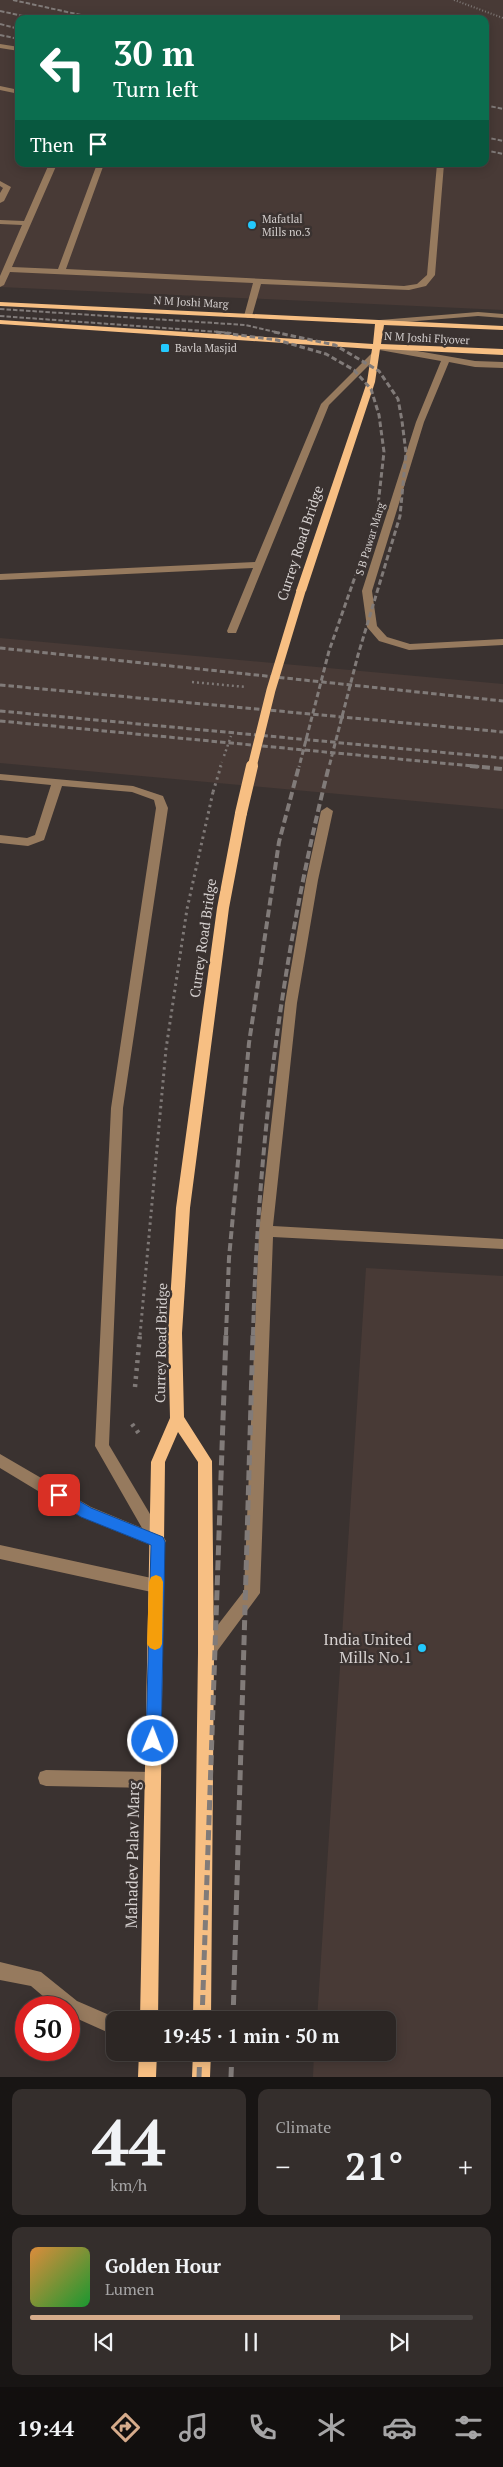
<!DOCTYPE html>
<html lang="en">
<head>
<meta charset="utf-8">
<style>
  :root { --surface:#2c2624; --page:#342e2c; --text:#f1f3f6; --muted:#a6a5a6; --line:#484341; --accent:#d6ab8b }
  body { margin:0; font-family:"PT Serif",serif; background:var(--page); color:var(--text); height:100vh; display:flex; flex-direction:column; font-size:19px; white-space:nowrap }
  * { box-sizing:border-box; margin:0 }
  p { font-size:16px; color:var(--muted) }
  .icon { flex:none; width:28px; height:28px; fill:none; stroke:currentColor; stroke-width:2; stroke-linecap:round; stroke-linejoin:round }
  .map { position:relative; height:2077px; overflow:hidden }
  .drawer { display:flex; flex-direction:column; gap:12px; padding:12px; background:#181514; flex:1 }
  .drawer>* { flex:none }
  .banner { position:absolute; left:15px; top:15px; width:474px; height:152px; border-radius:10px; box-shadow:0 2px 12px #0003,0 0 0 1px var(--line); background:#0b6e4f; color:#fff; overflow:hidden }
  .speed { position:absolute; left:15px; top:1996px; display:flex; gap:10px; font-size:25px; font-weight:700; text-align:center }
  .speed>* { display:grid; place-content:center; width:65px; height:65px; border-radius:50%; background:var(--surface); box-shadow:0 2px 12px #0003,0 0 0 1px var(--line); line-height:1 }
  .speed .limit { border:8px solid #d22; background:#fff; color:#111 }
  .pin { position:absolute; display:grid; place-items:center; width:42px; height:42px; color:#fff; margin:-21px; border-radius:10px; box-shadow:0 2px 8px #0006 }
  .me { position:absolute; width:55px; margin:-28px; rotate:1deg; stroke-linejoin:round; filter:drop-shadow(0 0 4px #0008) }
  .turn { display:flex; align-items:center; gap:18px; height:105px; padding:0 15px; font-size:22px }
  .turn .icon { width:65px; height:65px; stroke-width:2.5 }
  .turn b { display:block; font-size:35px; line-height:42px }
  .then { display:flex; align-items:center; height:48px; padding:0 15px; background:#0003; gap:10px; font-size:19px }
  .big { font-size:38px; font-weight:800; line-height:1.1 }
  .drawer .card { flex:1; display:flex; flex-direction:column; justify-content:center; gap:8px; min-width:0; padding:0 18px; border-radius:10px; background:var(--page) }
  .drawer .dial { align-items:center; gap:0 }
  .dial b { font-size:65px; line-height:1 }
  .song { display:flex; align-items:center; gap:15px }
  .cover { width:60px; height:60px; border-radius:8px; background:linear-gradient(135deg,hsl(30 70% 55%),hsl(130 70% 35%)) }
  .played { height:5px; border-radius:2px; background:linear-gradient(90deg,var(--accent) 70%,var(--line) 70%) }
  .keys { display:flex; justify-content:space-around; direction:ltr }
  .heat { display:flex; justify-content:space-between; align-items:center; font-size:28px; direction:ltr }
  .drawer .tiles { flex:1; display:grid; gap:12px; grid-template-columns:1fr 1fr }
  .card:last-child { grid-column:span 2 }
  .trip { position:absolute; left:106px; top:2011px; width:290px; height:50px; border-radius:10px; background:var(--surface); box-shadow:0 2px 12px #0003,0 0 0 1px var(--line); font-weight:800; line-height:50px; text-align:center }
  .tabs { display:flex; height:80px; justify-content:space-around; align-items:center; background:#120f0e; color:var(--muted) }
  .tabs .icon { width:35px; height:35px }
  .tabs .current { color:var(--accent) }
  .tabs b { font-size:22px; color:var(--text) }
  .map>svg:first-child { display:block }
  .built { fill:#483a36; fill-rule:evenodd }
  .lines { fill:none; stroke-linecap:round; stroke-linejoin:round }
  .path-far3 { stroke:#7f7977; stroke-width:2; stroke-dasharray:1 2; stroke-linecap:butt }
  .path-far2 { stroke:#7f7977; stroke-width:2.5; stroke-dasharray:2 3; stroke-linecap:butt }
  .path-far1 { stroke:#7f7977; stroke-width:3; stroke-dasharray:2.5 4; stroke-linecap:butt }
  .path { stroke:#7f7977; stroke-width:4.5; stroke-dasharray:3 5; stroke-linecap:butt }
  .minor { fill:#967a5e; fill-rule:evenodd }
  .major { fill:#f7bf83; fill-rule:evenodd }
  .rail-far3 { stroke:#817b79; stroke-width:2; stroke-dasharray:4.5 2; stroke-linecap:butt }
  .rail-far2 { stroke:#817b79; stroke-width:3; stroke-dasharray:5.5 3; stroke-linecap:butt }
  .rail-far1 { stroke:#817b79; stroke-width:4; stroke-dasharray:8 4; stroke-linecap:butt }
  .rail { stroke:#817b79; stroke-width:5; stroke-dasharray:10 5; stroke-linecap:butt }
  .path-bridge-far1 { stroke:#7f7977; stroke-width:2.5; stroke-dasharray:2 3; stroke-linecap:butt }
  .path-bridge { stroke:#7f7977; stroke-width:3; stroke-dasharray:2.5 4; stroke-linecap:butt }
  .major-bridge-far1 { stroke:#f7bf83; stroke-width:9 }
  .major-bridge { stroke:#f7bf83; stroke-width:12 }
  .route { fill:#1a73e8; stroke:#114b97 }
  .slow { fill:#f59e0b }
  .poi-dot { fill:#23c9fe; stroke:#3a3230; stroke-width:2 }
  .labels { text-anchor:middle; stroke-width:5; stroke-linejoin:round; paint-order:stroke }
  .far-poi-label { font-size:11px; fill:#d5d0cf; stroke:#3a3230; text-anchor:start }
  .far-street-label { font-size:11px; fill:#d5d0cf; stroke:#3a3230 }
  .street-label { font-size:14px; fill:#d5d0cf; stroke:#3a3230 }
  .near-poi-label { font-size:16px; fill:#d5d0cf; stroke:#3a3230; text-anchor:end }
  .near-street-label { font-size:16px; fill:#d5d0cf; stroke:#3a3230 }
</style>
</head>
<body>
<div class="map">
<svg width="503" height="2077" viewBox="0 0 503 2077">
  <rect width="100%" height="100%" fill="#3a3230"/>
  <!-- built -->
  <path class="built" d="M 0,0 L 503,0 L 503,310 L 0,287 ZM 19,19 L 485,19 L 485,164 L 19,164 Z
    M 0,638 L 503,684 L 503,809 L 0,763 Z
    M 366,1268 L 503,1276 L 503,2077 L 313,2077 L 314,2053 L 388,2052 L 388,2020 L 317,2020 Z"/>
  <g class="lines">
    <!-- path-far3 -->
    <path class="path-far3" d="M 454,0 L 503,18"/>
    <!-- path-far2 -->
    <path class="path-far2" d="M 192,682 L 246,687"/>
    <!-- path-far1 -->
    <path class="path-far1" d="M 140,1335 L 166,1049 L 187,909 L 213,792"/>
    <!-- path -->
    <path class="path" d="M 135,1387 L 140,1334
      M 132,1424 L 140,1435"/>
    <!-- minor -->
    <path class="minor" d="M 0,44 L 19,47 L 19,51 L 0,48 Z
      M 0,86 L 19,90 L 19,94 L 0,90 Z
      M 49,164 L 57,164 L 12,267 L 58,269 L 97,164 L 104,164 L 66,269 L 404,286 L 417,284 L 427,275 L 437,164 L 444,164 L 435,275 L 426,286 L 409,290 L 261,284 L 252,316 L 248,318 L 244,316 L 253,283 L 10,272 L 4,285 L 0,287 L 0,276 L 22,225 L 0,224 L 0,220 L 24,221 Z
      M 0,181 L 11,187 L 4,201 L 0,203 L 0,193 L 3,188 L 0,186 Z
      M 478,312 L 503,314 L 503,318 L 478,316 L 380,324 L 376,322 L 380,320 Z
      M 377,344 L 475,361 L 503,362 L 503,368 L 475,367 L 449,362 L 424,422 L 372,591 L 377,626 L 387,637 L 410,644 L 503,639 L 503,645 L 409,650 L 379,641 L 367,627 L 362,591 L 416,422 L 441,361 L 374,349 L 374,345 Z
      M 372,353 L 379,355 L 329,405 L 236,633 L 228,633 L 227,631 L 253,568 L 0,580 L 0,574 L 255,562 L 321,404 Z
      M 0,774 L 133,786 L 163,796 L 168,808 L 123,1108 L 109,1445 L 166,1541 L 163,1546 L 158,1548 L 81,1517 L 0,1468 L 0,1454 L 91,1507 L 142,1528 L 95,1446 L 111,1108 L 156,808 L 154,800 L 132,792 L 62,786 L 44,840 L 28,846 L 0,843 L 0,835 L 27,838 L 35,835 L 51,785 L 0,780 Z
      M 327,807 L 333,811 L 318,880 L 297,1003 L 273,1226 L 503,1239 L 503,1249 L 273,1237 L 260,1593 L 212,1658 L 206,1660 L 200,1658 L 198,1653 L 200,1648 L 244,1591 L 259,1231 L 285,1003 L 306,880 L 321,811 Z
      M 0,1545 L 156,1579 L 162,1581 L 164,1586 L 162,1591 L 156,1593 L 0,1559 Z
      M 46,1770 L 153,1772 L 159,1774 L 161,1780 L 159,1786 L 153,1788 L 46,1786 L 40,1784 L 38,1778 L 40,1772 Z
      M 0,1962 L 41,1972 L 77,2001 L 107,2014 L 115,2013 L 121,2016 L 123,2020 L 115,2020 L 115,2031 L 107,2032 L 69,2015 L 69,2008 L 57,2008 L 31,1986 L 0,1980 Z"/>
    <!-- major -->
    <path class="major" d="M 0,302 L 503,326 L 503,330 L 384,325 L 381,344 L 503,349 L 503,355 L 380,349 L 375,382 L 306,591 L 301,594 L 296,591 L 367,382 L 372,349 L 0,324 L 0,320 L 373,344 L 375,324 L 0,306 Z
      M 241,809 L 247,813 L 229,908 L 190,1208 L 182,1333 L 184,1417 L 212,1461 L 214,1653 L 211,2020 L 193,2020 L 198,1653 L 198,1462 L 178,1432 L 165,1462 L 158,2020 L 140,2020 L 151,1462 L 170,1418 L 168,1333 L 176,1208 L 217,908 L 235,813 Z
      M 139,2052 L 157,2052 L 156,2077 L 138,2077 Z
      M 193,2052 L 211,2052 L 210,2077 L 192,2077 Z"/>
    <!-- rail-far3 -->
    <path class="rail-far3" d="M 13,0 L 99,19
      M 0,11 L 37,19
      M 0,24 L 19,29
      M 0,35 L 19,39
      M 485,105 L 503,109
      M 485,137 L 503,141
      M 485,150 L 503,154
      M 0,309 L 245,325 L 280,333
      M 0,316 L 233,333"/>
    <!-- rail-far2 -->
    <path class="rail-far2" d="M 216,332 L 277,340 L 326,354 L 354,370 L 371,389 L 379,415 L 384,452 L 377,514 L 329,651 L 299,767
      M 274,332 L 335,345 L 379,371 L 398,399 L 402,421 L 406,453 L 400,516 L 358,655 L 329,767
      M 0,648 L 503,701
      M 0,685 L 503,732
      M 0,711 L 503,758
      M 0,721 L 483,767"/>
    <!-- rail-far1 -->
    <path class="rail-far1" d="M 470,766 L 503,769
      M 226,1335 L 229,1258 L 249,1043 L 279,842 L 299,766
      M 253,1335 C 258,1144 282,951 329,766"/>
    <!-- rail -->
    <path class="rail" d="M 202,2020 L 226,1334
      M 233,2020 L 253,1334
      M 199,2077 L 200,2052
      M 231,2077 L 232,2052"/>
    <!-- path-bridge-far1 -->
    <path class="path-bridge-far1" d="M 224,756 L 231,736
      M 220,767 L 222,762"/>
    <!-- path-bridge -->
    <path class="path-bridge" d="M 213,792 L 221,766"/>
    <!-- major-bridge-far1 -->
    <path class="major-bridge-far1" d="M 252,767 L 271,690 L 301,591"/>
    <!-- major-bridge -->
    <path class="major-bridge" d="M 241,813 L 252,766"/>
  </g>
  <!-- route -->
  <path class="route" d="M 59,1489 L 91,1508 L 163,1537 L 165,1542 L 161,1741 L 159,1746 L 153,1748 L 148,1746 L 146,1741 L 151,1545 L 81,1517 L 54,1500 L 52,1495 L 54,1491 Z"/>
  <!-- slow -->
  <path class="slow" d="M 156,1575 L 161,1577 L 163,1582 L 162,1644 L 160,1648 L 155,1650 L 150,1648 L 147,1644 L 149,1582 L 151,1577 Z"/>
  <!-- markers -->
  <g class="poi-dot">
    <circle cx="252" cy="225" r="5"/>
    <rect x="160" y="343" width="10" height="10" rx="2.5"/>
    <circle cx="422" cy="1648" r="5"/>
  </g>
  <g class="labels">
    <!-- far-poi labels -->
    <g class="far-poi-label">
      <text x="262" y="223">Mafatlal<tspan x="262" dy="13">Mills no.3</tspan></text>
      <text x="175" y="352">Bavla Masjid</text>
    </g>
    <!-- far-street labels -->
    <g class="far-street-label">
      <text transform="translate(191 302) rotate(3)" y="4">N M Joshi Marg</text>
      <text transform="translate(427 338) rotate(3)" y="4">N M Joshi Flyover</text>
      <text transform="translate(370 539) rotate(-73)" y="4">S B Pawar Marg</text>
    </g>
    <!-- street labels -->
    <g class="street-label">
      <text transform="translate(300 543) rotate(-72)" y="5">Currey Road Bridge</text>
      <text transform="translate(203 938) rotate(-82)" y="5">Currey Road Bridge</text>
      <text transform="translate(161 1343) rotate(-89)" y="5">Currey Road Bridge</text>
    </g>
    <!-- near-poi labels -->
    <g class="near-poi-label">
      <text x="412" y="1645">India United<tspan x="412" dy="18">Mills No.1</tspan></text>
    </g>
    <!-- near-street labels -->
    <g class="near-street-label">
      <text transform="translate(132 1855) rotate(-89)" y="6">Mahadev Palav Marg</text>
    </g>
  </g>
</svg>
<div class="speed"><div class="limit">50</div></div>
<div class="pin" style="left:59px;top:1495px;background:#d93025"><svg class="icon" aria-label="arrive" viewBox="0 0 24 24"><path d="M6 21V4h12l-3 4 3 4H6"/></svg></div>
<svg class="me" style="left:153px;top:1741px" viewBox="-20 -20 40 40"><circle r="17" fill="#1a73e8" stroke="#fff" stroke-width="3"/><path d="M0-11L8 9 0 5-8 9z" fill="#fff"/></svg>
<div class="trip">19:45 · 1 min · 50 m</div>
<div class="banner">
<div class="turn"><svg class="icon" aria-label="left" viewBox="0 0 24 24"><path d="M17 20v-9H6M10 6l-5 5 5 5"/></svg><div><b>30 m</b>Turn left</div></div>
<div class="then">Then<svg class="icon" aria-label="arrive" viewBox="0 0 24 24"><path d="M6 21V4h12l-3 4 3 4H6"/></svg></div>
</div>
</div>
<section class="drawer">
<div class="tiles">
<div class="card dial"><b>44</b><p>km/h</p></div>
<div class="card"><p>Climate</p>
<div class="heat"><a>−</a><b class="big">21°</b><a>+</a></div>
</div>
<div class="card">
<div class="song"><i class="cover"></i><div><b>Golden Hour</b><p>Lumen</p></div></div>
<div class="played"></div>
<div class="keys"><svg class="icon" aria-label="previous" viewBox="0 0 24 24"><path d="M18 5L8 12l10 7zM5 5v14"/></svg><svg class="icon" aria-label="pause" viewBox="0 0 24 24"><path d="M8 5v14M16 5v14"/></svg><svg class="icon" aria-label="next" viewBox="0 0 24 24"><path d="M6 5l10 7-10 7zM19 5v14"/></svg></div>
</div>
</div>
</section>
<nav class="tabs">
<b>19:44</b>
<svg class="icon current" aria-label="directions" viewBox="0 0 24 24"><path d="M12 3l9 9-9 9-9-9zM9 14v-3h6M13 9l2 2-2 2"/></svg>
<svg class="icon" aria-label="music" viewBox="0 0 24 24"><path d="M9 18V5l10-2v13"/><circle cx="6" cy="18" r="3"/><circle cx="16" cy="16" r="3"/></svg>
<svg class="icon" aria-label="phone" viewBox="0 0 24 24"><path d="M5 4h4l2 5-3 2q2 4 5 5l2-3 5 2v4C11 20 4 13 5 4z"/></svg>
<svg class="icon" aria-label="climate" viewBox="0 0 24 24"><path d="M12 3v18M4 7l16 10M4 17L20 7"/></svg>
<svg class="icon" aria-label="car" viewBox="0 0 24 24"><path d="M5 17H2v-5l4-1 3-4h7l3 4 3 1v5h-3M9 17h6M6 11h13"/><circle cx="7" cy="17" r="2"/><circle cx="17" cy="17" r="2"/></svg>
<svg class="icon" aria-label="filters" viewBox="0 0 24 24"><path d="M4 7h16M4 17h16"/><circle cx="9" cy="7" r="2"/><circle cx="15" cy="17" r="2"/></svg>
</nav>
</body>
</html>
